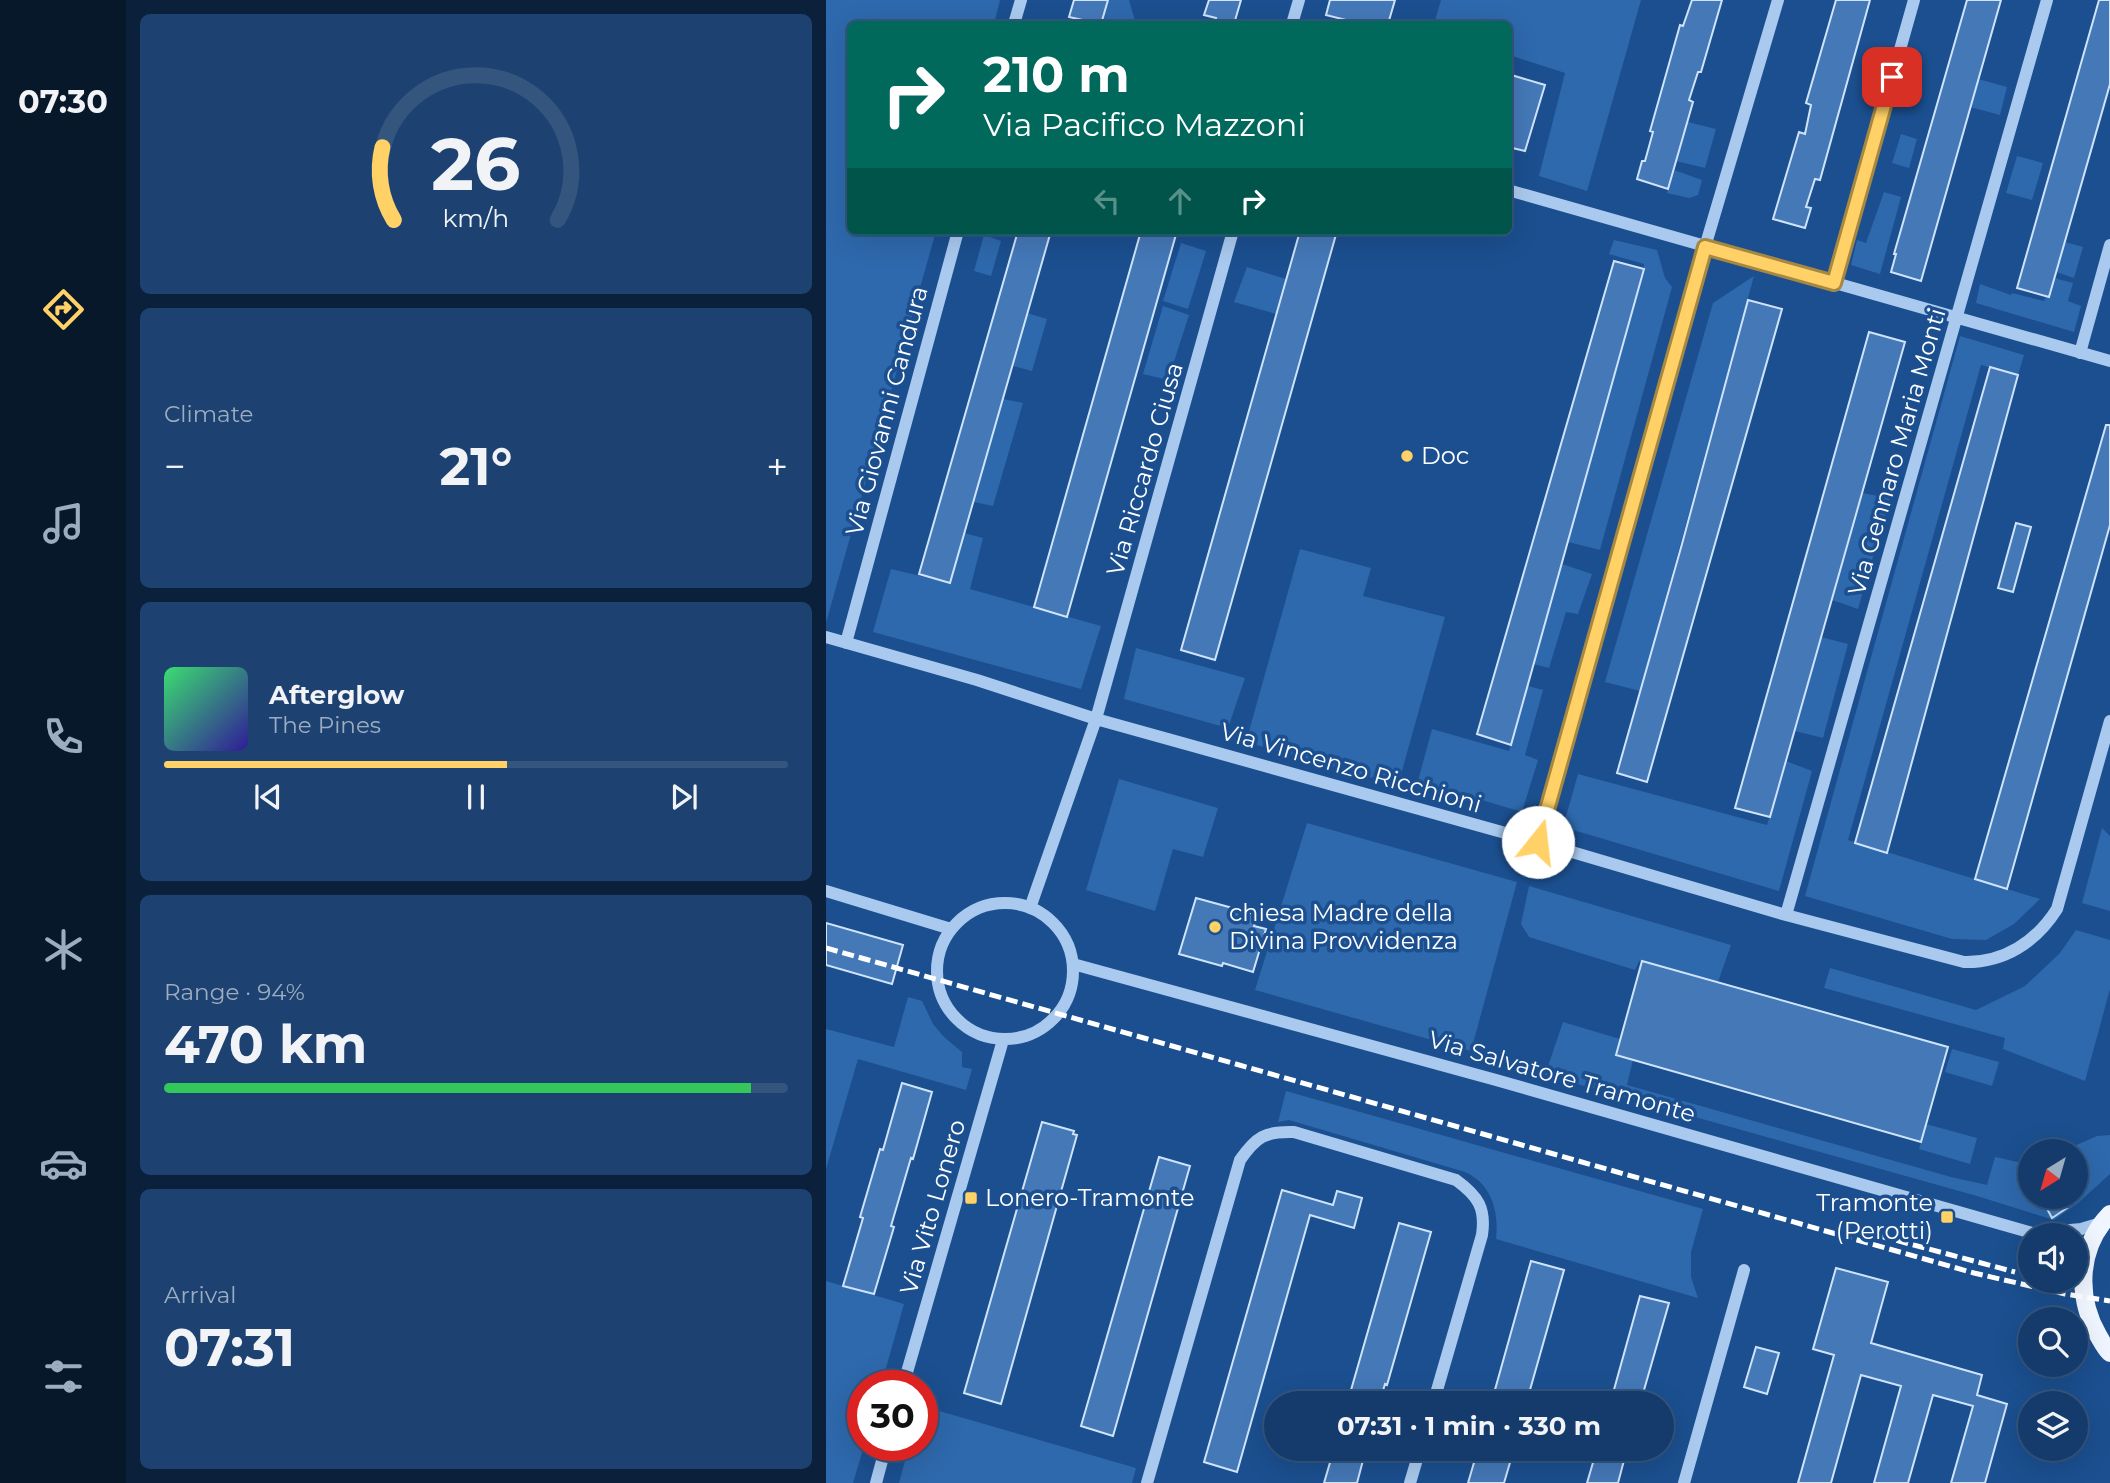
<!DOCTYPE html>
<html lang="en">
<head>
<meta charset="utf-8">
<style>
  :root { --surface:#143b6b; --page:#1d4271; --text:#f1f3f6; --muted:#9dadc1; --line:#33557e; --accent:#ffd166 }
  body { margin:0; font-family:Montserrat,sans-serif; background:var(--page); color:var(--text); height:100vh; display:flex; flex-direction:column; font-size:26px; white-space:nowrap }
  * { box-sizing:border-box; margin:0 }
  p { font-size:23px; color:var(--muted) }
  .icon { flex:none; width:38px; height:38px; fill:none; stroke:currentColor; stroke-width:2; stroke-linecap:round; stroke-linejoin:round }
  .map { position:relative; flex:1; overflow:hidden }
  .drawer { display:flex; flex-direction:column; gap:14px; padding:14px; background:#0b203b; width:700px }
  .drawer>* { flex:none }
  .top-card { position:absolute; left:21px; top:21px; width:665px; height:214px; border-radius:10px; box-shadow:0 7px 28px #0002,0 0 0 2px var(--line); background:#00695c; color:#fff; overflow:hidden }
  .needle { width:46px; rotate:217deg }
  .tools { position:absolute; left:1192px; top:1139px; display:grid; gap:14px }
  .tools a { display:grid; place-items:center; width:70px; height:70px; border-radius:50%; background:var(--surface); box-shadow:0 7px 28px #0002,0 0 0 2px var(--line); font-size:35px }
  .speed { position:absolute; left:21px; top:1370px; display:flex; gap:14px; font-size:35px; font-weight:700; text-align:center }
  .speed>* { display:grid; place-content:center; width:91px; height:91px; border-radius:50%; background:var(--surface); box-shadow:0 7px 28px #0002,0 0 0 2px var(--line); line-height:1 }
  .speed .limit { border:10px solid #d22; background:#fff; color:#111 }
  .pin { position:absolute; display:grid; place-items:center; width:60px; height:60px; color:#fff; margin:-30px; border-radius:14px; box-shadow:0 4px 10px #0006 }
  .me { position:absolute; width:77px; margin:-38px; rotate:16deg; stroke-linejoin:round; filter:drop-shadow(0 0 5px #0008) }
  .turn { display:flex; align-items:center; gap:24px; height:147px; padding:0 21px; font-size:32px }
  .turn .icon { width:91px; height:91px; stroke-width:2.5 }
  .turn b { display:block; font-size:49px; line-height:60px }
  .lanes { display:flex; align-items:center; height:66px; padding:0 21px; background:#0003; justify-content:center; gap:35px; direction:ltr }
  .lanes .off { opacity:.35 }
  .big { font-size:52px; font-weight:700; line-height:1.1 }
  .drawer .card { flex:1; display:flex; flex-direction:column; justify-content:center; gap:10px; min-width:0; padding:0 24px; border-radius:10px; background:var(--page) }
  .drawer .dial { align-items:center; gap:0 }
  .dial svg { height:182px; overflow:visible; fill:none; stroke:var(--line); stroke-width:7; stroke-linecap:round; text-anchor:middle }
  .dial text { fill:var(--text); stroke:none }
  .song { display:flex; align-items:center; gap:21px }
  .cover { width:84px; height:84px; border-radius:10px; background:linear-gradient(135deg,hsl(140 70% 55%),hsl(250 70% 35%)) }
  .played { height:7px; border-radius:4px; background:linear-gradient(90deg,var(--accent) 55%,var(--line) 55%) }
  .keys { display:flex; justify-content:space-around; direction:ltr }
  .heat { display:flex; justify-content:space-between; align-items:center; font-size:38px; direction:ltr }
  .charge { height:10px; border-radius:5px; background:linear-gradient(90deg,#34c759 94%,var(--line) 0) }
  .trip { position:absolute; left:438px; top:1391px; width:410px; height:70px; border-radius:35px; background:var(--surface); box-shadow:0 7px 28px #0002,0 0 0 2px var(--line); font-weight:700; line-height:70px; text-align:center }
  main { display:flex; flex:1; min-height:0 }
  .dock { display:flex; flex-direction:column; width:126px; justify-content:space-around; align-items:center; background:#08182b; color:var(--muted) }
  .dock .icon { width:49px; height:49px }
  .dock .active { color:var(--accent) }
  .dock b { font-size:32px; color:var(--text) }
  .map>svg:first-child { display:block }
  .green { fill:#2e69ad }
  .building { fill:#4478b7; stroke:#cfe3fa; stroke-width:2 }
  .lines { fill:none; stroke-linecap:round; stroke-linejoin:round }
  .minor { stroke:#a9c9ee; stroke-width:12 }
  .major { stroke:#f0f6ff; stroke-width:18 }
  .rail { stroke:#fff; stroke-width:5; stroke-dasharray:12 5; stroke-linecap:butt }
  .route-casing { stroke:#a68842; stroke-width:18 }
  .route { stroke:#ffd166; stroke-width:12 }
  .poi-dot { fill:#ffd166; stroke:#1b4f8f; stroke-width:2.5 }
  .labels { text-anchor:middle; stroke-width:7; stroke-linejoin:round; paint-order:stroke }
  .street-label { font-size:24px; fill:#fff; stroke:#1b4f8f }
  .poi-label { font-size:24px; fill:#fff; stroke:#1b4f8f; text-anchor:start }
</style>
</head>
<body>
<main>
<nav class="dock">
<b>07:30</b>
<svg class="icon active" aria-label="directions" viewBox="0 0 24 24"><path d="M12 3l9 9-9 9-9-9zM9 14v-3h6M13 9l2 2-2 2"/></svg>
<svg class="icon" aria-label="music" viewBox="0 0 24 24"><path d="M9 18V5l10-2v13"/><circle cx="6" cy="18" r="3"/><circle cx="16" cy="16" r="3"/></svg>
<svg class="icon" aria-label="phone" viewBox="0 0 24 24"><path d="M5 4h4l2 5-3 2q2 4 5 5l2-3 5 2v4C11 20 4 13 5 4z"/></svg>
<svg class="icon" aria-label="climate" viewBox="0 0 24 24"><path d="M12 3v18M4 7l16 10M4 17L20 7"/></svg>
<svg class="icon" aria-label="car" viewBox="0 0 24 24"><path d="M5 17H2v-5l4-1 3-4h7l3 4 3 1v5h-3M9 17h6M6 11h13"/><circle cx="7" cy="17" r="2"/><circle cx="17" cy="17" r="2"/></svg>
<svg class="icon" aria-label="filters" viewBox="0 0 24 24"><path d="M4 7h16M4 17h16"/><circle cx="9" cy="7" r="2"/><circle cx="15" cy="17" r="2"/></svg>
</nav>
<section class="drawer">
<div class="card dial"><svg viewBox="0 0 100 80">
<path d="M14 69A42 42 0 1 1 86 69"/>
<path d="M14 69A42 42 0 0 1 9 37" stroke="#ffd166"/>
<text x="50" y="56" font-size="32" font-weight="700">26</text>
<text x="50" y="72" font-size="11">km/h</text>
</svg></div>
<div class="card"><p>Climate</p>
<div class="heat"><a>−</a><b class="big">21°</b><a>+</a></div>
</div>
<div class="card">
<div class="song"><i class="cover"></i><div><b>Afterglow</b><p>The Pines</p></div></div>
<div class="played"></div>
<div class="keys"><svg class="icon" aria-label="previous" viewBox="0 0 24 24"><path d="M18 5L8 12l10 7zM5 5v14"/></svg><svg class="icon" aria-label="pause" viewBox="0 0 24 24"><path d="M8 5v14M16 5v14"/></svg><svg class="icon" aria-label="next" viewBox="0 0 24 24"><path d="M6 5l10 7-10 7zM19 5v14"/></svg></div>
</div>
<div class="card"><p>Range · 94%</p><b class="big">470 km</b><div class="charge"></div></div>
<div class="card"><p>Arrival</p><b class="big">07:31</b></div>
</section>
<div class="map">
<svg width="1284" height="1483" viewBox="0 0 1284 1483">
  <rect width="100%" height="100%" fill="#1b4f8f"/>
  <!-- green -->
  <path class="green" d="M 0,0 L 174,0 L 168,24 L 24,24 L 24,231 L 110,231 L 0,623 Z
    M 282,0 L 303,0 L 310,24 L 275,24 Z
    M 615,0 L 815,0 L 761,191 L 713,176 L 739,73 L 683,55 L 682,24 L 608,24 Z
    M 1152,79 L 1181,87 L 1174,115 L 1144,107 Z
    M 862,122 L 890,129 L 879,168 L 850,161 Z
    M 1075,134 L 1091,139 L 1083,168 L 1066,163 Z
    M 1191,156 L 1217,163 L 1206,200 L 1180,193 Z
    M 848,170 L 876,180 L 872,195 L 863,198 L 841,193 Z
    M 1058,192 L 1075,197 L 1054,274 L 1025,265 L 1031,240 L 1040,243 Z
    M 158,235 L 175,241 L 165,276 L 148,271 Z
    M 788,240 L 831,250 L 839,278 L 846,287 L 774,550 L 742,542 L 818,269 L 818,264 L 783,254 Z
    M 1239,242 L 1257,247 L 1248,278 L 1230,272 Z
    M 355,243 L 380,251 L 362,309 L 337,301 Z
    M 421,267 L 460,279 L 450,314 L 408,302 Z
    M 928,276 L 814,691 L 779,682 L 887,303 Z
    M 1228,278 L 1247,283 L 1242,301 L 1255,306 L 1248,332 L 1150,303 L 1154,284 L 1185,295 L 1186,293 L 1218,301 L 1220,296 L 1223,297 Z
    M 337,306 L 363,315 L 342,380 L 317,374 Z
    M 201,313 L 221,319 L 206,371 L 187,366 Z
    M 1134,336 L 1198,355 L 1192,375 L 1155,365 L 1022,840 L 1214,899 L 1188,924 L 1160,940 L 1126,939 L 979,896 Z
    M 177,399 L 197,403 L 167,506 L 148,502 Z
    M 1036,493 L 1064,498 L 1032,609 L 1006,600 Z
    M 138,533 L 157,538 L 144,589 L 275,626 L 255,689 L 47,632 L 65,569 L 124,583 Z
    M 474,549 L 545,568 L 537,596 L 619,617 L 572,785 L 420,742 Z
    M 736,564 L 766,574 L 752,614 L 740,612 L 723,668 L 707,664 Z
    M 995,637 L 1022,644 L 997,738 L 969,731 Z
    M 310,648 L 419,678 L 402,728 L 298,699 Z
    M 702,686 L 717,690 L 699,755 L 712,760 L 696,812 L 592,781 L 606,729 L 683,751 Z
    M 960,761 L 986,771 L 953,891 L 737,827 L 752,774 L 941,825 Z
    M 293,779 L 392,808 L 377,857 L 347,849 L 329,911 L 260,890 Z
    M 481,823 L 691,882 L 645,1051 L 429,990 Z
    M 1276,828 L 1284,836 L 1284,911 L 1256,903 Z
    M 703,886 L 905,945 L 892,982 L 813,961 L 809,970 L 703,937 L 695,924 Z
    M 1250,930 L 1284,940 L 1284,989 L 1259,1081 L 1177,1049 L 1179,1038 L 998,988 L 1004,968 L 1150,1010 L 1199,986 L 1234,953 Z
    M 82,997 L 96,1001 L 107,1024 L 118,1037 L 136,1052 L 136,1067 L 146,1069 L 140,1090 L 32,1059 L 0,1169 L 0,1029 L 68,1047 Z
    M 737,1022 L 794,1039 L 790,1055 L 807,1060 L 801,1085 L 1125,1177 L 1161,1185 L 1169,1157 C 1182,1159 1192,1164 1204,1162 L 1204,1197 L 1250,1197 L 1250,1152 L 1237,1151 L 1271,1136 L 1284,1135 L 1284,1174 L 1252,1203 L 1228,1220 L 1151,1196 L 719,1075 Z
    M 1126,1049 L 1173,1062 L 1166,1086 L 1119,1072 Z
    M 460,1091 L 877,1209 L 865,1252 L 865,1277 L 872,1298 L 670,1239 C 673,1212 666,1184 639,1172 L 463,1120 L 452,1122 Z
    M 1100,1124 L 1151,1138 L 1144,1164 L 1093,1149 Z
    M 0,1281 L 78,1304 L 55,1386 L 37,1386 L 38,1446 L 27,1483 L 0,1483 Z
    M 96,1406 L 310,1468 L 306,1483 L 73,1483 L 83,1446 L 96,1446 Z"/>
  <!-- building -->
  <path class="building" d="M 248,0 L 282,0 L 275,24 L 243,17 Z
    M 383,0 L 415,0 L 408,24 L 388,24 L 390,18 L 378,15 Z
    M 504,0 L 569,0 L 562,24 L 528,24 L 528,22 L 500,15 Z
    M 866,0 L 896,0 L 875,72 L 872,72 L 863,100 L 867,102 L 842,189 L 811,179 L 816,161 L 819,161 L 827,132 L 824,131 L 854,25 L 857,26 Z
    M 1010,0 L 1044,0 L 994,180 L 989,179 L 980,207 L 985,208 L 979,228 L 947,219 L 973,132 L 979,134 L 985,105 L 980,103 Z
    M 1141,0 L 1175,0 L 1095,281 L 1065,272 L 1070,254 L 1068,254 Z
    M 1273,0 L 1284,0 L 1284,84 L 1223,297 L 1191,288 Z
    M 682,74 L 719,85 L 699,151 L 682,147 Z
    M 192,231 L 225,231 L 124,583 L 93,574 Z
    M 315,231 L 351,231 L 241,617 L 208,607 Z
    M 474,231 L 511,231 L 389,660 L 355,650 Z
    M 788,261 L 818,269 L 685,745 L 651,734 Z
    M 922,300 L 956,309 L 821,782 L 791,773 L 856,544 Z
    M 1043,332 L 1079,342 L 944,817 L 909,808 Z
    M 1164,367 L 1192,375 L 1061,853 L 1029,843 Z
    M 1280,425 L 1284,425 L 1284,525 L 1181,889 L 1149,879 Z
    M 1190,523 L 1205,527 L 1187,592 L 1172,588 Z
    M 370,898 L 432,915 L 428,926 L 440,929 L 427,972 L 397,963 L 396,966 L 353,954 Z
    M 0,923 L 77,945 L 66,984 L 0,965 Z
    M 816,961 L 1122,1047 L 1095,1142 L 790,1055 Z
    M 76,1083 L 106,1092 L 87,1159 L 85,1158 L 65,1226 L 68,1227 L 48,1294 L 17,1286 L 37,1218 L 34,1217 L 54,1149 L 57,1150 Z
    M 216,1122 L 248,1131 L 247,1134 L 251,1135 L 175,1404 L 138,1393 Z
    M 333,1157 L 364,1166 L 287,1436 L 255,1426 Z
    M 456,1190 L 507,1205 L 511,1191 L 536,1198 L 528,1228 L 484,1215 L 411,1472 L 378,1462 Z
    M 1228,1197 L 1234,1197 L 1241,1208 L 1226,1218 L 1218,1203 Z
    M 573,1223 L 605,1232 L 561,1385 L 559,1384 L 553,1404 L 521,1404 Z
    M 705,1261 L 738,1270 L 700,1404 L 665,1404 Z
    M 1010,1268 L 1062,1282 L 1045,1343 L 1156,1375 L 1151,1395 L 1181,1404 L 1159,1483 L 1125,1483 L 1147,1406 L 1107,1395 L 1082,1483 L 1048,1483 L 1075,1386 L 1035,1375 L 1005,1483 L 972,1483 L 1008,1355 L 987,1349 Z
    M 814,1296 L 843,1303 L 814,1404 L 784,1404 Z
    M 930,1347 L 953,1353 L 941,1394 L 918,1387 Z
    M 508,1449 L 540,1449 L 531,1483 L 498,1483 Z
    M 652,1449 L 688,1449 L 678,1483 L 642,1483 Z
    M 771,1449 L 801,1449 L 792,1483 L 761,1483 Z"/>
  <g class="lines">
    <!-- minor -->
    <path class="minor" d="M 188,24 L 195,0
      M 466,24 L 473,0
      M 682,190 L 1284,361
      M 1008,283 L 1088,0
      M 1254,353 L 1284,245
      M 0,637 L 151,680 L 270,719 L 712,842 L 960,915 L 1138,962 C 1178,963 1210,942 1231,909 L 1284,721
      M 20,643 L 132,231
      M 712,842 L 879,247 L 952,0
      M 0,891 L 125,929
      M111 971a68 68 0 1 1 136 0a68 68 0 1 1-136 0Z
      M 204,908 L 270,719 L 407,231
      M 960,915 L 1221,0
      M 247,964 L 670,1080 L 1217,1236
      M 1212,1233 L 1255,1229 L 1275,1223
      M 77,1386 L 177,1040
      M 50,1483 L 60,1446
      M 321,1483 L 414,1160 C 430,1137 439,1131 468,1132 L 630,1180 C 652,1196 660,1208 656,1235 L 607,1404
      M 584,1483 L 594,1449
      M 858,1483 L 918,1270"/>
    <!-- major -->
    <path class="major" d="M 1284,1214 C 1252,1247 1250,1296 1272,1335 C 1276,1342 1279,1348 1284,1353"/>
    <!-- rail -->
    <path class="rail" d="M 0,948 L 1148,1273 L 1239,1294 L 1284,1301
      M 1054,1236 L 1189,1272"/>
  </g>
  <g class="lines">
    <defs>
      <path id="route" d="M 712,842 L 879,247 L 1008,283 L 1066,77"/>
    </defs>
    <!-- route casing -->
    <use href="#route" class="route-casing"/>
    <!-- route -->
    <use href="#route" class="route"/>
  </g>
  <!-- markers -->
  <g class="poi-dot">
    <circle cx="581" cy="456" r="7"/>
    <circle cx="389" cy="927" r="7"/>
    <rect x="138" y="1191" width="14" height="14" rx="3.5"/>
    <rect x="1114" y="1210" width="14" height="14" rx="3.5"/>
  </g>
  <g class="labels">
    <!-- street labels -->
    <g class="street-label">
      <text transform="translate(61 411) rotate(-75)" y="8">Via Giovanni Candura</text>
      <text transform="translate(1071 452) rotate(-74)" y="8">Via Gennaro Maria Monti</text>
      <text transform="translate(319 469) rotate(-74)" y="8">Via Riccardo Ciusa</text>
      <text transform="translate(525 768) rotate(16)" y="8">Via Vincenzo Ricchioni</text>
      <text transform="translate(736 1077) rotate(16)" y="8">Via Salvatore Tramonte</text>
      <text transform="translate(107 1207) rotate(-74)" y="8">Via Vito Lonero</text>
    </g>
    <!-- poi labels -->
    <g class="poi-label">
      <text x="595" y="464">Doc</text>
      <text x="403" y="921">chiesa Madre della<tspan x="403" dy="28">Divina Provvidenza</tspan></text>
      <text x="159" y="1206">Lonero-Tramonte</text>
      <text x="1107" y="1211" text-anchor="end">Tramonte<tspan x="1107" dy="28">(Perotti)</tspan></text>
    </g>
  </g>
</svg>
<div class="tools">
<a><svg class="needle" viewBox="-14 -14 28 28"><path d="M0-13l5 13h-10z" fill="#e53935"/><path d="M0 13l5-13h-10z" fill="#9dadc1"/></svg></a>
<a><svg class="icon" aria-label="sound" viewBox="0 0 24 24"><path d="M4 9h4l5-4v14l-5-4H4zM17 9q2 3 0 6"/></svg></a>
<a><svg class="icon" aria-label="search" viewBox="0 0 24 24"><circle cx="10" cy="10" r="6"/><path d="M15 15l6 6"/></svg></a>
<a><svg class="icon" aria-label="layers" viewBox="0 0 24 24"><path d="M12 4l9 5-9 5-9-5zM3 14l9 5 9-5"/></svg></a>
</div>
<div class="speed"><div class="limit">30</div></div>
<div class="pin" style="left:1066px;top:77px;background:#d93025"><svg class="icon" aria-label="arrive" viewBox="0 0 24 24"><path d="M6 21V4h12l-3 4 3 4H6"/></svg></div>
<svg class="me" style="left:712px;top:842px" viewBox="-20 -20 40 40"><circle r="19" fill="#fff"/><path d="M0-13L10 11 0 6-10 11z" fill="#ffd166"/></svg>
<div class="trip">07:31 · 1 min · 330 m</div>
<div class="top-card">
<div class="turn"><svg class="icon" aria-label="right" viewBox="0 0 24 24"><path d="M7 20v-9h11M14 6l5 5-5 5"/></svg><div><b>210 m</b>Via Pacifico Mazzoni</div></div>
<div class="lanes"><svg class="icon off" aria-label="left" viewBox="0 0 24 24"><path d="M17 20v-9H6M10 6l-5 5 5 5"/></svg><svg class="icon off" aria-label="ahead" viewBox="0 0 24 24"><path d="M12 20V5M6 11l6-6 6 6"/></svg><svg class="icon" aria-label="right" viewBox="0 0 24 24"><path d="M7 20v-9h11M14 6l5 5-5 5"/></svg></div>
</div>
</div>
</main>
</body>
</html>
